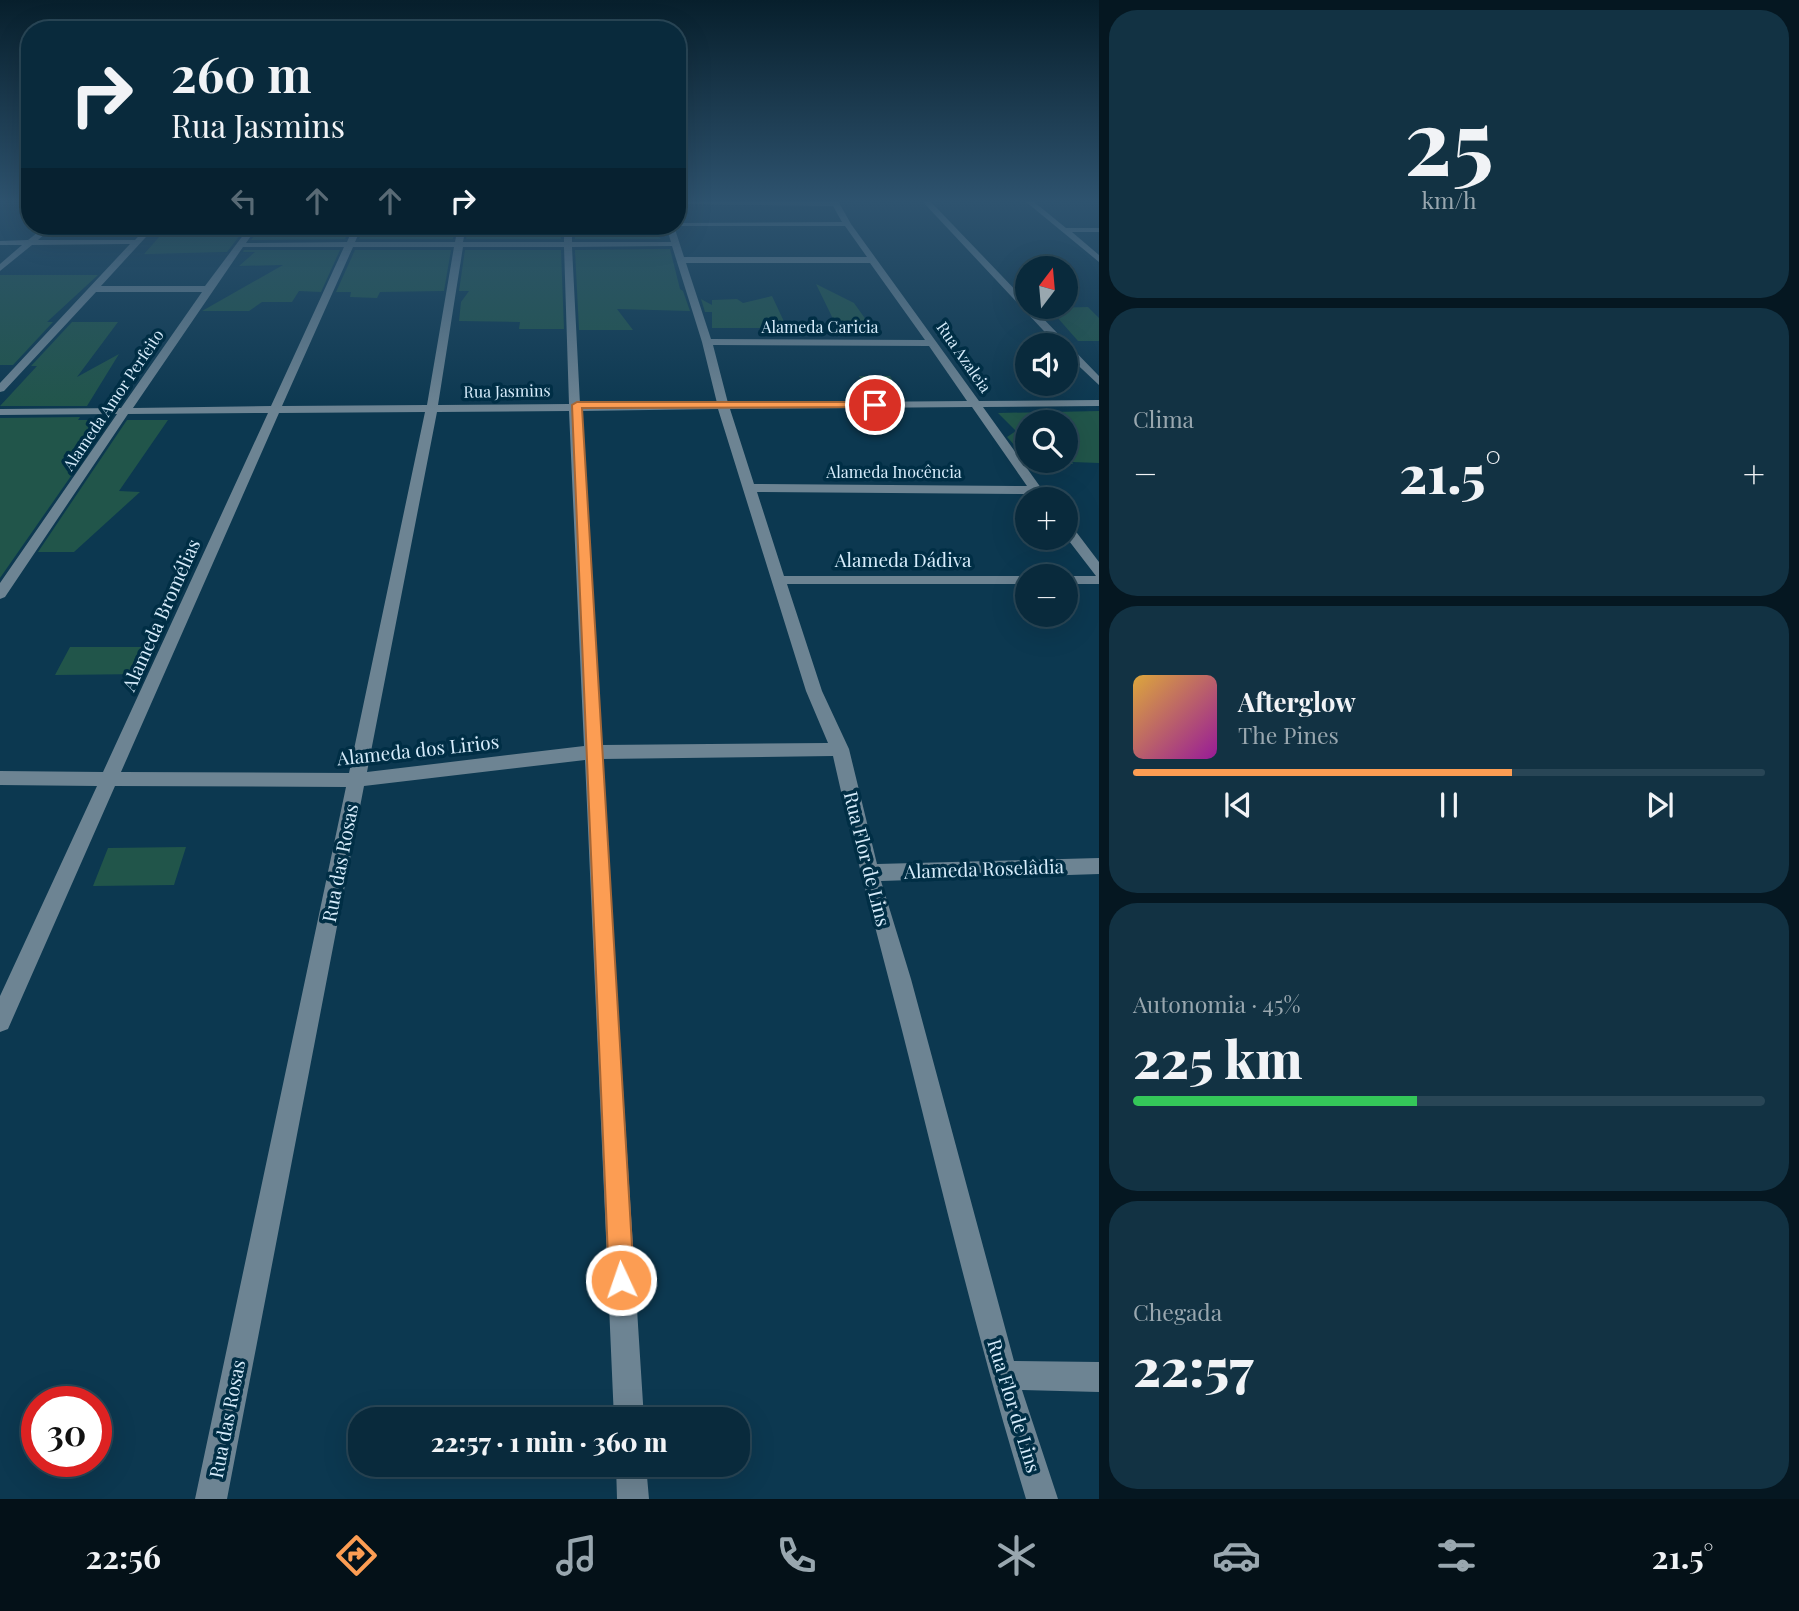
<!DOCTYPE html>
<html lang="pt">
<head>
<meta charset="utf-8">
<style>
  :root { --surface:#092a3c; --page:#123243; --text:#f1f3f6; --muted:#99a7af; --line:#294656; --accent:#fc9d53 }
  body { margin:0; font-family:"Playfair Display",serif; background:var(--page); color:var(--text); height:100vh; display:flex; flex-direction:column; font-size:26px; white-space:nowrap }
  * { box-sizing:border-box; margin:0 }
  p { font-size:23px; color:var(--muted) }
  .icon { flex:none; width:38px; height:38px; fill:none; stroke:currentColor; stroke-width:2; stroke-linecap:round; stroke-linejoin:round }
  .map { position:relative; flex:1; overflow:hidden }
  .details { display:flex; flex-direction:column; gap:10px; padding:10px; background:#051721; width:700px }
  .details>* { flex:none }
  .top-card { position:absolute; left:21px; top:21px; width:665px; height:214px; border-radius:28px; box-shadow:0 7px 28px #0002,0 0 0 2px var(--line); background:#092a3c; color:var(--text); overflow:hidden }
  .needle { width:46px; rotate:16deg }
  .buttons { position:absolute; left:1015px; top:256px; display:grid; gap:14px }
  .buttons a { display:grid; place-items:center; width:63px; height:63px; border-radius:50%; background:var(--surface); box-shadow:0 7px 28px #0002,0 0 0 2px var(--line); font-size:35px }
  .speed { position:absolute; left:21px; top:1386px; display:flex; gap:14px; font-size:35px; font-weight:700; text-align:center }
  .speed>* { display:grid; place-content:center; width:91px; height:91px; border-radius:50%; background:var(--surface); box-shadow:0 7px 28px #0002,0 0 0 2px var(--line); line-height:1 }
  .speed .limit { border:10px solid #d22; background:#fff; color:#111 }
  .pin { position:absolute; display:grid; place-items:center; width:60px; height:60px; color:#fff; margin:-30px; border:4px solid #fff; border-radius:50%; box-shadow:0 2px 7px #0007 }
  .me { position:absolute; width:77px; margin:-38px; rotate:357deg; stroke-linejoin:round; filter:drop-shadow(0 0 5px #0008) }
  .turn { display:flex; align-items:center; gap:24px; height:147px; padding:0 35px; font-size:32px }
  .turn .icon { width:91px; height:91px; stroke-width:2.5 }
  .turn b { display:block; font-size:49px; line-height:60px }
  .lanes { display:flex; align-items:center; height:66px; padding:0 35px; background:#0003; justify-content:center; gap:35px; direction:ltr }
  .lanes .off { opacity:.35 }
  .big { font-size:52px; font-weight:800; line-height:1.1 }
  .details .tile { flex:1; display:flex; flex-direction:column; justify-content:center; gap:10px; min-width:0; padding:0 24px; border-radius:28px; background:var(--page) }
  .details .dial { align-items:center; gap:0 }
  .dial b { font-size:91px; line-height:1 }
  .song { display:flex; align-items:center; gap:21px }
  .cover { width:84px; height:84px; border-radius:10px; background:linear-gradient(135deg,hsl(40 70% 55%),hsl(300 70% 35%)) }
  .played { height:7px; border-radius:4px; background:linear-gradient(90deg,var(--accent) 60%,var(--line) 60%) }
  .keys { display:flex; justify-content:space-around; direction:ltr }
  .heat { display:flex; justify-content:space-between; align-items:center; font-size:38px; direction:ltr }
  .charge { height:10px; border-radius:5px; background:linear-gradient(90deg,#34c759 45%,var(--line) 0) }
  .trip { position:absolute; left:348px; top:1407px; width:402px; height:70px; border-radius:28px; background:var(--surface); box-shadow:0 7px 28px #0002,0 0 0 2px var(--line); font-weight:800; line-height:70px; text-align:center }
  .dock { display:flex; height:112px; justify-content:space-around; align-items:center; background:#041118; color:var(--muted) }
  .dock .icon { width:49px; height:49px }
  .dock .current { color:var(--accent) }
  .dock b { font-size:32px; color:var(--text) }
  main { display:flex; flex:1; min-height:0 }
  .map>svg:first-child { display:block }
  .building { fill:#21554a }
  .lines { fill:none; stroke-linecap:round; stroke-linejoin:round }
  .minor { fill:#6d8493; fill-rule:evenodd }
  .route { fill:#fc9d53; stroke:#a46636; stroke-width:2 }
  .labels { text-anchor:middle; stroke-width:7; stroke-linejoin:round; paint-order:stroke }
  .far-street-label { font-size:16px; fill:#d6ecfb; stroke:#002e45 }
  .street-label { font-size:19px; fill:#d6ecfb; stroke:#002e45 }
</style>
</head>
<body>
<main>
<div class="map">
<svg width="1099" height="1499" viewBox="0 0 1099 1499">
  <rect width="100%" height="100%" fill="#0c3850"/>
  <!-- building -->
  <path class="building" d="M 169,226 L 247,226 L 227,252 L 144,254 Z
    M 261,226 L 351,226 L 345,239 L 251,240 Z
    M 365,226 L 455,226 L 453,239 L 359,239 Z
    M 468,226 L 560,226 L 561,239 L 466,239 Z
    M 575,227 L 652,231 L 661,239 L 575,239 Z
    M 670,249 L 680,289 L 683,291 L 690,311 L 617,309 L 633,330 L 579,330 L 575,250 Z
    M 244,250 L 340,250 L 321,292 L 299,291 L 292,302 L 262,302 L 249,311 L 202,311 L 283,265 L 239,266 L 255,252 L 243,252 Z
    M 355,250 L 451,250 L 444,291 L 380,292 L 377,298 L 350,297 L 351,292 L 336,292 Z
    M 465,250 L 561,250 L 564,329 L 519,329 L 520,322 L 459,321 L 461,302 L 469,291 L 459,291 Z
    M 0,275 L 98,275 L 47,322 L 53,322 L 13,365 L 0,365 Z
    M 816,284 L 854,303 L 869,324 L 836,325 Z
    M 772,296 L 787,328 L 712,328 L 712,312 L 705,312 L 701,299 L 712,305 L 712,300 L 737,299 L 743,303 Z
    M 1088,307 L 1099,318 L 1099,341 L 1078,341 L 1049,308 Z
    M 72,322 L 118,322 L 77,377 L 119,354 L 87,406 L 0,406 L 37,366 L 31,366 Z
    M 859,376 L 890,376 L 903,399 L 871,399 Z
    M 1099,411 L 1099,463 L 1072,462 L 1073,464 L 1032,463 L 1028,460 L 1066,460 L 1066,422 L 1027,422 L 1027,459 L 1007,437 L 1016,431 L 998,413 Z
    M 80,417 L 78,420 L 110,420 L 0,578 L 0,418 Z
    M 127,420 L 168,420 L 119,491 L 140,492 L 74,552 L 38,552 Z
    M 70,647 L 158,647 L 145,674 L 55,675 Z
    M 186,847 L 174,885 L 93,886 L 108,848 Z"/>
  <g class="lines">
    <!-- minor -->
    <path class="minor" d="M 677,201 L 838,201 L 851,224 L 979,401 L 1099,400 L 1099,406 L 983,407 L 1049,499 L 1036,499 L 1033,494 L 757,492 L 784,576 L 1028,576 L 1027,584 L 787,584 L 822,691 L 849,749 L 877,864 L 1099,858 L 1099,874 L 881,881 L 911,979 L 1014,1361 L 1099,1362 L 1099,1392 L 1022,1390 L 1058,1499 L 1026,1499 C 981,1352 945,1203 908,1054 C 883,954 855,856 833,756 L 602,759 L 644,1419 L 614,1419 L 585,760 L 364,786 L 227,1499 L 195,1499 L 346,787 L 115,786 L 8,1029 L 0,1032 L 0,996 L 97,786 L 0,785 L 0,771 L 103,772 L 268,413 L 128,414 L 5,597 L 0,599 L 0,583 L 117,414 L 0,415 L 0,409 L 121,408 L 202,292 L 96,292 L 4,391 L 0,392 L 0,383 L 130,244 L 32,245 L 0,271 L 0,264 L 22,245 L 0,245 L 0,241 L 28,240 L 46,226 L 54,226 L 38,240 L 135,240 L 148,226 L 156,226 L 101,286 L 205,286 L 250,226 L 258,226 L 246,243 L 347,242 L 354,226 L 362,226 L 355,242 L 455,242 L 458,226 L 466,226 L 463,242 L 564,242 L 564,226 L 572,226 L 572,242 L 671,242 L 666,226 L 677,226 L 677,223 L 842,222 L 833,206 L 677,204 ZM 674,226 L 845,226 L 867,257 L 684,257 ZM 672,246 L 702,342 L 717,403 L 580,404 L 572,247 ZM 243,247 L 344,247 L 271,406 L 133,408 ZM 353,247 L 454,247 L 427,405 L 282,406 ZM 463,247 L 564,247 L 569,404 L 438,405 ZM 686,263 L 870,263 L 925,340 L 711,339 ZM 713,345 L 929,346 L 967,401 L 728,403 ZM 972,407 L 1027,486 L 754,484 L 730,409 ZM 718,409 L 806,691 L 828,743 L 601,745 L 580,411 ZM 569,411 L 584,746 L 367,772 L 437,412 ZM 425,412 L 349,773 L 121,772 L 279,413 Z
      M 922,201 L 930,201 L 1027,302 L 1027,306 L 1031,306 L 1099,376 L 1099,385 L 1066,354 L 1066,345 L 1057,345 Z
      M 1025,201 L 1033,201 L 1066,228 L 1099,228 L 1099,232 L 1072,232 L 1099,255 L 1099,262 Z
      M 1066,524 L 1071,525 L 1099,562 L 1099,584 L 1066,584 L 1065,576 L 1096,576 L 1066,537 Z
      M 616,1465 L 646,1465 L 649,1499 L 617,1499 Z"/>
  </g>
  <!-- sky -->
  <linearGradient id="sky" x2="0" y2="1"><stop stop-color="#071f2c"/><stop offset="0.49" stop-color="#2e536f"/><stop offset="1" stop-color="#2e536f" stop-opacity="0"/></linearGradient>
  <rect width="1099" height="411" fill="url(#sky)"/>
  <!-- route -->
  <path class="route" d="M 875,402 L 879,403 L 879,407 L 582,408 L 634,1280 L 630,1289 L 621,1293 L 613,1289 L 609,1280 L 572,405 L 577,402 Z"/>
  <g class="labels">
    <!-- far-street labels -->
    <g class="far-street-label">
      <text x="820" y="333">Alameda Caricia</text>
      <text transform="translate(964 357) rotate(55)" y="6">Rua Azaleia</text>
      <text transform="translate(507 391) rotate(-1)" y="6">Rua Jasmins</text>
      <text transform="translate(113 400) rotate(-56)" y="6">Alameda Amor Perfeito</text>
      <text x="894" y="478">Alameda Inocência</text>
    </g>
    <!-- street labels -->
    <g class="street-label">
      <text x="903" y="567">Alameda Dádiva</text>
      <text transform="translate(161 615) rotate(-66)" y="7">Alameda Bromélias</text>
      <text transform="translate(418 750) rotate(-6)" y="7">Alameda dos Lirios</text>
      <text transform="translate(867 859) rotate(76)" y="7">Rua Flor de Lins</text>
      <text transform="translate(340 863) rotate(-79)" y="7">Rua das Rosas</text>
      <text transform="translate(984 869) rotate(-2)" y="7">Alameda Roselâdia</text>
      <text transform="translate(1014 1406) rotate(73)" y="7">Rua Flor de Lins</text>
      <text transform="translate(227 1419) rotate(-79)" y="7">Rua das Rosas</text>
    </g>
  </g>
</svg>
<div class="buttons">
<a><svg class="needle" viewBox="-14 -14 28 28"><path d="M0-13l5 13h-10z" fill="#e53935"/><path d="M0 13l5-13h-10z" fill="#99a7af"/></svg></a>
<a><svg class="icon" aria-label="sound" viewBox="0 0 24 24"><path d="M4 9h4l5-4v14l-5-4H4zM17 9q2 3 0 6"/></svg></a>
<a><svg class="icon" aria-label="search" viewBox="0 0 24 24"><circle cx="10" cy="10" r="6"/><path d="M15 15l6 6"/></svg></a>
<a>+</a>
<a>−</a>
</div>
<div class="speed"><div class="limit">30</div></div>
<div class="pin" style="left:875px;top:405px;background:#d93025"><svg class="icon" aria-label="arrive" viewBox="0 0 24 24"><path d="M6 21V4h12l-3 4 3 4H6"/></svg></div>
<svg class="me" style="left:621px;top:1280px" viewBox="-20 -20 40 40"><circle r="17" fill="#fc9d53" stroke="#fff" stroke-width="3"/><path d="M0-11L8 9 0 5-8 9z" fill="#fff"/></svg>
<div class="trip">22:57 · 1 min · 360 m</div>
<div class="top-card">
<div class="turn"><svg class="icon" aria-label="right" viewBox="0 0 24 24"><path d="M7 20v-9h11M14 6l5 5-5 5"/></svg><div><b>260 m</b>Rua Jasmins</div></div>
<div class="lanes"><svg class="icon off" aria-label="left" viewBox="0 0 24 24"><path d="M17 20v-9H6M10 6l-5 5 5 5"/></svg><svg class="icon off" aria-label="ahead" viewBox="0 0 24 24"><path d="M12 20V5M6 11l6-6 6 6"/></svg><svg class="icon off" aria-label="ahead" viewBox="0 0 24 24"><path d="M12 20V5M6 11l6-6 6 6"/></svg><svg class="icon" aria-label="right" viewBox="0 0 24 24"><path d="M7 20v-9h11M14 6l5 5-5 5"/></svg></div>
</div>
</div>
<section class="details">
<div class="tile dial"><b>25</b><p>km/h</p></div>
<div class="tile"><p>Clima</p>
<div class="heat"><a>−</a><b class="big">21.5°</b><a>+</a></div>
</div>
<div class="tile">
<div class="song"><i class="cover"></i><div><b>Afterglow</b><p>The Pines</p></div></div>
<div class="played"></div>
<div class="keys"><svg class="icon" aria-label="previous" viewBox="0 0 24 24"><path d="M18 5L8 12l10 7zM5 5v14"/></svg><svg class="icon" aria-label="pause" viewBox="0 0 24 24"><path d="M8 5v14M16 5v14"/></svg><svg class="icon" aria-label="next" viewBox="0 0 24 24"><path d="M6 5l10 7-10 7zM19 5v14"/></svg></div>
</div>
<div class="tile"><p>Autonomia · 45%</p><b class="big">225 km</b><div class="charge"></div></div>
<div class="tile"><p>Chegada</p><b class="big">22:57</b></div>
</section>
</main>
<nav class="dock">
<b>22:56</b>
<svg class="icon current" aria-label="directions" viewBox="0 0 24 24"><path d="M12 3l9 9-9 9-9-9zM9 14v-3h6M13 9l2 2-2 2"/></svg>
<svg class="icon" aria-label="music" viewBox="0 0 24 24"><path d="M9 18V5l10-2v13"/><circle cx="6" cy="18" r="3"/><circle cx="16" cy="16" r="3"/></svg>
<svg class="icon" aria-label="phone" viewBox="0 0 24 24"><path d="M5 4h4l2 5-3 2q2 4 5 5l2-3 5 2v4C11 20 4 13 5 4z"/></svg>
<svg class="icon" aria-label="climate" viewBox="0 0 24 24"><path d="M12 3v18M4 7l16 10M4 17L20 7"/></svg>
<svg class="icon" aria-label="car" viewBox="0 0 24 24"><path d="M5 17H2v-5l4-1 3-4h7l3 4 3 1v5h-3M9 17h6M6 11h13"/><circle cx="7" cy="17" r="2"/><circle cx="17" cy="17" r="2"/></svg>
<svg class="icon" aria-label="filters" viewBox="0 0 24 24"><path d="M4 7h16M4 17h16"/><circle cx="9" cy="7" r="2"/><circle cx="15" cy="17" r="2"/></svg>
<b>21.5°</b>
</nav>
</body>
</html>
